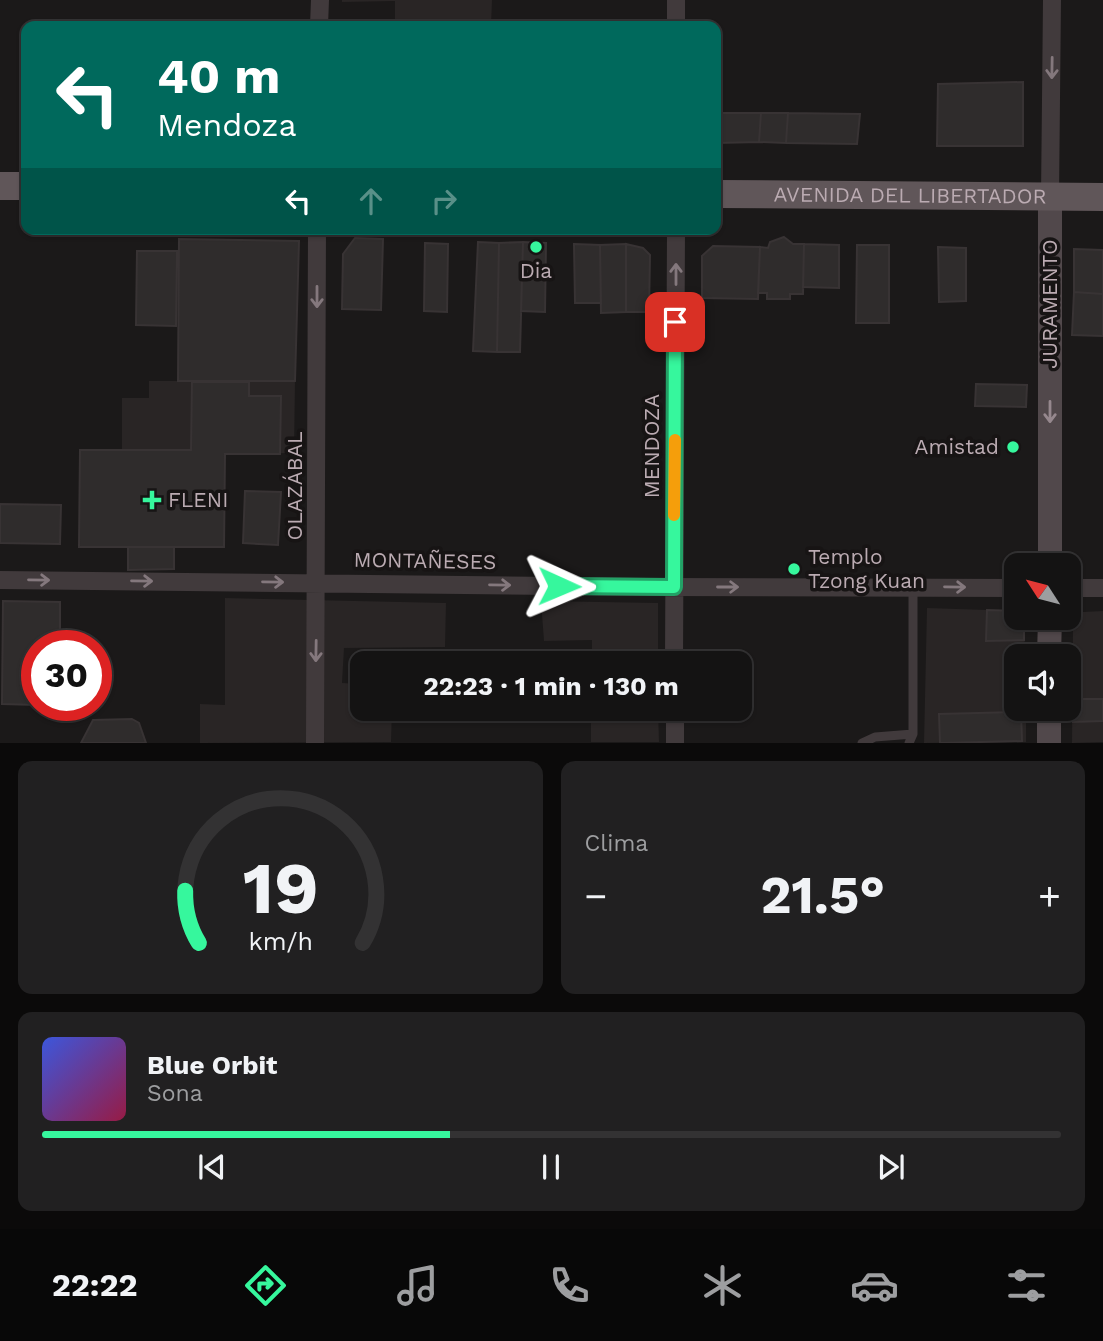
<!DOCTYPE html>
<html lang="es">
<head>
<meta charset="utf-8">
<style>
  :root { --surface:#141313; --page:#212021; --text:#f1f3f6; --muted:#9d9ea0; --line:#333233; --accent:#36f79d }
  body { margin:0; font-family:"Work Sans",sans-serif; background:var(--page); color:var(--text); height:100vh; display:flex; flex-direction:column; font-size:26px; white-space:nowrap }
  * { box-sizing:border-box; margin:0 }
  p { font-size:23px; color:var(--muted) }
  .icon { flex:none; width:38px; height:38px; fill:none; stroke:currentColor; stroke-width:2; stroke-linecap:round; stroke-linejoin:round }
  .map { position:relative; height:743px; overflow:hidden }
  .side { display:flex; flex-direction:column; gap:18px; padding:18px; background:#0b0a0a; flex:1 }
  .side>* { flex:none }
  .banner { position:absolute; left:21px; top:21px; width:700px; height:214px; border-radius:14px; box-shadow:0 2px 5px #0004,0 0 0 2px var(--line); background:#00695c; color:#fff; overflow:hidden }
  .needle { width:46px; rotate:306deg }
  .fabs { position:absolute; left:1004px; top:553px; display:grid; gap:14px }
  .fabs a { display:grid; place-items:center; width:77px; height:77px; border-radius:14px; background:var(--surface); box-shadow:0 2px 5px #0004,0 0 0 2px var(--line); font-size:35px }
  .speed { position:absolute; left:21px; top:630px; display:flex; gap:14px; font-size:35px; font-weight:700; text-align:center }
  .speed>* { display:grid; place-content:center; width:91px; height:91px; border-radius:50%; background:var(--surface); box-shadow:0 2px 5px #0004,0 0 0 2px var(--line); line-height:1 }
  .speed .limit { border:10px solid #d22; background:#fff; color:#111 }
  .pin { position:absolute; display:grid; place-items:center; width:60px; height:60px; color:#fff; margin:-30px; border-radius:14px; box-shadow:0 4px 10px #0006 }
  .me { position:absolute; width:77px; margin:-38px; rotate:91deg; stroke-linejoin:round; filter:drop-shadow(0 0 5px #0008) }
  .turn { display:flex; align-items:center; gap:24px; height:147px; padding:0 21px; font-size:32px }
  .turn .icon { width:91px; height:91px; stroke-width:2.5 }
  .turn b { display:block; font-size:49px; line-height:60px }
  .lanes { display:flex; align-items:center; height:66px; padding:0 21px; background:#0003; justify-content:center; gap:35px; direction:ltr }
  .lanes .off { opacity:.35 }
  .big { font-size:52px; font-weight:700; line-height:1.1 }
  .side .widget { flex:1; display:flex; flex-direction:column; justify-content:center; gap:10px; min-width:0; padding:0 24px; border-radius:14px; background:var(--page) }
  .side .dial { align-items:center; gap:0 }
  .dial svg { height:182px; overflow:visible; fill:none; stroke:var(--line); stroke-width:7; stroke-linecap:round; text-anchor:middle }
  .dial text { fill:var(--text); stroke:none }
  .song { display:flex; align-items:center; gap:21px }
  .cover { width:84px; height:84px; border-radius:10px; background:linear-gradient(135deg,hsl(230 70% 55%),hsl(340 70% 35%)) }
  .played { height:7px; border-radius:4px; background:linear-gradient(90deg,var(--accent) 40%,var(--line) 40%) }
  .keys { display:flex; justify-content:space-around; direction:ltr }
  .heat { display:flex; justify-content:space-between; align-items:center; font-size:38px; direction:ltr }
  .side .tiles { flex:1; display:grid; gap:18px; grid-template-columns:1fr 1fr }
  .widget:last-child { grid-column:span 2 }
  .trip { position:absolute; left:350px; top:651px; width:402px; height:70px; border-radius:14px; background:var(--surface); box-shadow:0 2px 5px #0004,0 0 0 2px var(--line); font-weight:700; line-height:70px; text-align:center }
  .dock { display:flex; height:112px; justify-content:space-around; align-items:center; background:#080808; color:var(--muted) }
  .dock .icon { width:49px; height:49px }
  .dock .current { color:var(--accent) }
  .dock b { font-size:32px; color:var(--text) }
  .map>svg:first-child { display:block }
  .built { fill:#292525 }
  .building { fill:#2f2c2c; stroke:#383334; stroke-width:2 }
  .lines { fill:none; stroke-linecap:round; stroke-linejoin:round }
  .lane { stroke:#413a3c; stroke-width:9 }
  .street { stroke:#413a3c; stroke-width:18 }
  .secondary { stroke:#51484b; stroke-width:24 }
  .primary { stroke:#605659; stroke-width:28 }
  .oneway { stroke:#84787d }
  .oneway2 { stroke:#96888e }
  .route-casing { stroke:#23a166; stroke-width:18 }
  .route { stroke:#36f79d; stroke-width:12 }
  .slow { stroke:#f59e0b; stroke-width:12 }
  .poi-dot { fill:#36f79d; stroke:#171414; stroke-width:2.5 }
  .labels { text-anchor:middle; stroke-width:7; stroke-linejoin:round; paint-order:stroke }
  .street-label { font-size:21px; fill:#bbabb2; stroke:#171414 }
  .poi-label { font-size:21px; fill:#bbabb2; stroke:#171414; text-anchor:start }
</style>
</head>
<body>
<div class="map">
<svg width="1103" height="743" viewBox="0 0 1103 743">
  <rect width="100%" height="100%" fill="#1b1919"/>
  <!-- built -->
  <path class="built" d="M 342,0 L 492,0 L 491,26 L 395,26 L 395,1 L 342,2 Z
    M 149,381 L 295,381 L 294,453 L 225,454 L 224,547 L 79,547 L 122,450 L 122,398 L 149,398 Z
    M 225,598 L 446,603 L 445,647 L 344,648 L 342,683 L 362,684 L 362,709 L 392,709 L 391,742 L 200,743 L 200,704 L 225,705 Z
    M 541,601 L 658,603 L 658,663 L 592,663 L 592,640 L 544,641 Z
    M 927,608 L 1017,611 L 1017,618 L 1024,620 L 1025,656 L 1017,656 L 1017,709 L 1026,709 L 1026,742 L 924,743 Z
    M 1103,611 L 1103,742 L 1072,743 L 1073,624 L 1083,612 Z
    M 591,709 L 658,709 L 659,742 L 591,742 Z"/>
  <!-- building -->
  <path class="building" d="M 1023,82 L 1023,146 L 937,146 L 938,84 Z
    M 716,113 L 761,113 L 759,142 L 716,143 Z
    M 761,113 L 788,113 L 786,143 L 759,142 Z
    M 788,113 L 860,114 L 857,144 L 786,143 Z
    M 784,237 L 793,244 L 804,244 L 803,294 L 790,294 L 790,299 L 767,299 L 767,293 L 758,293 L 760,247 L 768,248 L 770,242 Z
    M 355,238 L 383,239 L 381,310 L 342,309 L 343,254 Z
    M 179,239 L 299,241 L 295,381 L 178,381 Z
    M 478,242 L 499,243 L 497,352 L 473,351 Z
    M 523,242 L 520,352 L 497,352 L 499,243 Z
    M 523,242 L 546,243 L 545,312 L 521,311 Z
    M 425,243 L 448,244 L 447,312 L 424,311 Z
    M 574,244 L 600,245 L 601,303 L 575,303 Z
    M 626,244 L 626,312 L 601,313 L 600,245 Z
    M 626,244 L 643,248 L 650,255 L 649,312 L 626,312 Z
    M 804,244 L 839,245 L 839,288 L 803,287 Z
    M 857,245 L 889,245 L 889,323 L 856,323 Z
    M 713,246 L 760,247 L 758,299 L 702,298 L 702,256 Z
    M 938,247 L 966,248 L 966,301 L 939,302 Z
    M 1074,249 L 1103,250 L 1103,294 L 1074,292 Z
    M 137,251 L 177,251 L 176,326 L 136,325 Z
    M 1074,292 L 1103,294 L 1103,336 L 1072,335 Z
    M 192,382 L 249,382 L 249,396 L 281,396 L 280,454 L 225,454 L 224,547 L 79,547 L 80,450 L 191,450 Z
    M 976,384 L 1027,385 L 1026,407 L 975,406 Z
    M 245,491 L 281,492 L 278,545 L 243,543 Z
    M 0,504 L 61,505 L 60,544 L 0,543 Z
    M 128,547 L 174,547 L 174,569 L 128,570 Z
    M 3,601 L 60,602 L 60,646 L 37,646 L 37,705 L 2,704 Z
    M 987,610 L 1017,611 L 1017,618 L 1024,620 L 1024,640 L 986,641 Z
    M 1073,699 L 1103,699 L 1103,721 L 1073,722 Z
    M 1021,712 L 1022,741 L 940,743 L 939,714 Z
    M 132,719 L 139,723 L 146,743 L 81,743 L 93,720 Z"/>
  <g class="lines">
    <!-- lane -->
    <path class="lane" d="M 862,743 L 875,737 L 913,734
      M 909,743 L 913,734 L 913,587"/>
    <!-- street -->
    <path class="street" d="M 319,26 L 320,0
      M 676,26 L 676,0
      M 1050,197 L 1052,0
      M 0,580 L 651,587 L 1017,588
      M 1069,588 L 1103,588
      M 674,663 L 676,229
      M 675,709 L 675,743
      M 315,743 L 317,229"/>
    <!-- secondary -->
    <path class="secondary" d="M 1050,565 L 1050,197
      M 1049,656 L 1050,618
      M 1049,743 L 1049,709"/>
    <!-- primary -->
    <g class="primary">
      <path d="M 0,186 L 26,186"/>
      <path id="s1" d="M 716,194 L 1103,197"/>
    </g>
  </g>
  <!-- one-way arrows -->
  <defs><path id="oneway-shaft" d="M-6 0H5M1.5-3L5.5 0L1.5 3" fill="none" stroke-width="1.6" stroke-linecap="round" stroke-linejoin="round" transform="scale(1.75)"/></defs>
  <g class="oneway">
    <use href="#oneway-shaft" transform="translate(1052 68) rotate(91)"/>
    <use href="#oneway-shaft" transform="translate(676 274) rotate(-90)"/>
    <use href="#oneway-shaft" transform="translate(317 297) rotate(90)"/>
    <use href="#oneway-shaft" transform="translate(39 580) rotate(1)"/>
    <use href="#oneway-shaft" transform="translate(142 581) rotate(1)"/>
    <use href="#oneway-shaft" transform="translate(273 582) rotate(1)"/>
    <use href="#oneway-shaft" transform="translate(500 585) rotate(1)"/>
    <use href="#oneway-shaft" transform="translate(728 587)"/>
    <use href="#oneway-shaft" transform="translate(955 587) rotate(1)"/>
    <use href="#oneway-shaft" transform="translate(316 651) rotate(91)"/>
  </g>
  <use class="oneway2" href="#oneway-shaft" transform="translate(1050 412) rotate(90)"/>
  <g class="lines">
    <defs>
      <path id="route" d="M 559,586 L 674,587 L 675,322"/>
    </defs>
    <!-- route casing -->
    <use href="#route" class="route-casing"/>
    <!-- route -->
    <use href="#route" class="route"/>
    <!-- slow -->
    <path class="slow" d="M 674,515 L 675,440"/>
  </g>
  <!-- markers -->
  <g class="poi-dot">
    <circle cx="536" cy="247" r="7"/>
    <circle cx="1013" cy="447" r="7"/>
    <path d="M148.5 489.5h7v7h7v7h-7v7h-7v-7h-7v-7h7z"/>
    <circle cx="794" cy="569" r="7"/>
  </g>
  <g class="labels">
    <!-- street labels -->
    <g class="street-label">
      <text dy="7" stroke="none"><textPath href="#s1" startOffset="194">AVENIDA DEL LIBERTADOR</textPath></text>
      <text transform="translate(1050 304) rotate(-90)" y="7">JURAMENTO</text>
      <text transform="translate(652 446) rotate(-90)" y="7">MENDOZA</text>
      <text transform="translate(295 486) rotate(-90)" y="7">OLAZÁBAL</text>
      <text transform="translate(425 561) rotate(1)" y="7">MONTAÑESES</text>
    </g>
    <!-- poi labels -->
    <g class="poi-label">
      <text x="536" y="278" text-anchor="middle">Dia</text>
      <text x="999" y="454" text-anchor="end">Amistad</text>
      <text x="168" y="507">FLENI</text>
      <text x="808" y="564">Templo<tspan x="808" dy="24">Tzong Kuan</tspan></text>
    </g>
  </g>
</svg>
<div class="fabs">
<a><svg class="needle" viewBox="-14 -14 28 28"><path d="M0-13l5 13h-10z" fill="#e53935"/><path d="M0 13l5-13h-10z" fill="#9d9ea0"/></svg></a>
<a><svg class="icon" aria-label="sound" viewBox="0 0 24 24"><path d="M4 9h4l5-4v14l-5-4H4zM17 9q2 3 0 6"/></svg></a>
</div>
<div class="speed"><div class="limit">30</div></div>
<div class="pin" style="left:675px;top:322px;background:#d93025"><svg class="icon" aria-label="arrive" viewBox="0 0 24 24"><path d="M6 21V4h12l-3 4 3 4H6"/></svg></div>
<svg class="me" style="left:559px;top:586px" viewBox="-20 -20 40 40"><path d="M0-17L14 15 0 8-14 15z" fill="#36f79d" stroke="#fff" stroke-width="4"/></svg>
<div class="trip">22:23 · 1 min · 130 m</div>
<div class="banner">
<div class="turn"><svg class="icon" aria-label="left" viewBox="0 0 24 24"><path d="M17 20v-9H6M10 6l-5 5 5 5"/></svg><div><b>40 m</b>Mendoza</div></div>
<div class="lanes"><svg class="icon" aria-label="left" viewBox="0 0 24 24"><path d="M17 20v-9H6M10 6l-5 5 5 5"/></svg><svg class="icon off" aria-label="ahead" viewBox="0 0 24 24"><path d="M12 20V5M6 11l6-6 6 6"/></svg><svg class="icon off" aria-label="right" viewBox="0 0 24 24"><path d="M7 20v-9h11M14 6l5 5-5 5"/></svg></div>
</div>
</div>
<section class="side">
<div class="tiles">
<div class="widget dial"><svg viewBox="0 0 100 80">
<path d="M14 69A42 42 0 1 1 86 69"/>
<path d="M14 69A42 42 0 0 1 8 46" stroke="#36f79d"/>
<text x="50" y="56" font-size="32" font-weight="700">19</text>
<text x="50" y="72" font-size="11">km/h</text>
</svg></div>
<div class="widget"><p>Clima</p>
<div class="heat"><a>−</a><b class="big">21.5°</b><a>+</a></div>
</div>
<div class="widget">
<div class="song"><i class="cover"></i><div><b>Blue Orbit</b><p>Sona</p></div></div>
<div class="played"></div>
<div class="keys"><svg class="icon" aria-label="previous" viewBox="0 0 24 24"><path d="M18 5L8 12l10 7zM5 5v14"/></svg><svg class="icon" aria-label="pause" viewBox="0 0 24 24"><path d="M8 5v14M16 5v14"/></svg><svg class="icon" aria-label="next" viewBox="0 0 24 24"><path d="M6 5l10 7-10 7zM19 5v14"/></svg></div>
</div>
</div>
</section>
<nav class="dock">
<b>22:22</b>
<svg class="icon current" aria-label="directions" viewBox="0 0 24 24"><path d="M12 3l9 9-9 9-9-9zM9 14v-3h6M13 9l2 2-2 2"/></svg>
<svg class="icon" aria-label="music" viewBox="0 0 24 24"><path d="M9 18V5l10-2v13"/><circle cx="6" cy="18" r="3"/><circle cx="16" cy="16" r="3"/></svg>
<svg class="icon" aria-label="phone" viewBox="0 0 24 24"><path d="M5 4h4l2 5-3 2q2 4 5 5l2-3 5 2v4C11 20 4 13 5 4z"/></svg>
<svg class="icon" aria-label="climate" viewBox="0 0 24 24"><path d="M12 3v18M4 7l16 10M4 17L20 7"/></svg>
<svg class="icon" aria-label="car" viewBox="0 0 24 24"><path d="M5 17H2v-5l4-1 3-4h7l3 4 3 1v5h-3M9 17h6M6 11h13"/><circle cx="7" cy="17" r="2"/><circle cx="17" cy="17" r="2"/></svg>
<svg class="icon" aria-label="filters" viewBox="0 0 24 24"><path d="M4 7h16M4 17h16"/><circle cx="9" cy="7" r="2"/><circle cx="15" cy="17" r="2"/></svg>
</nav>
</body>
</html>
